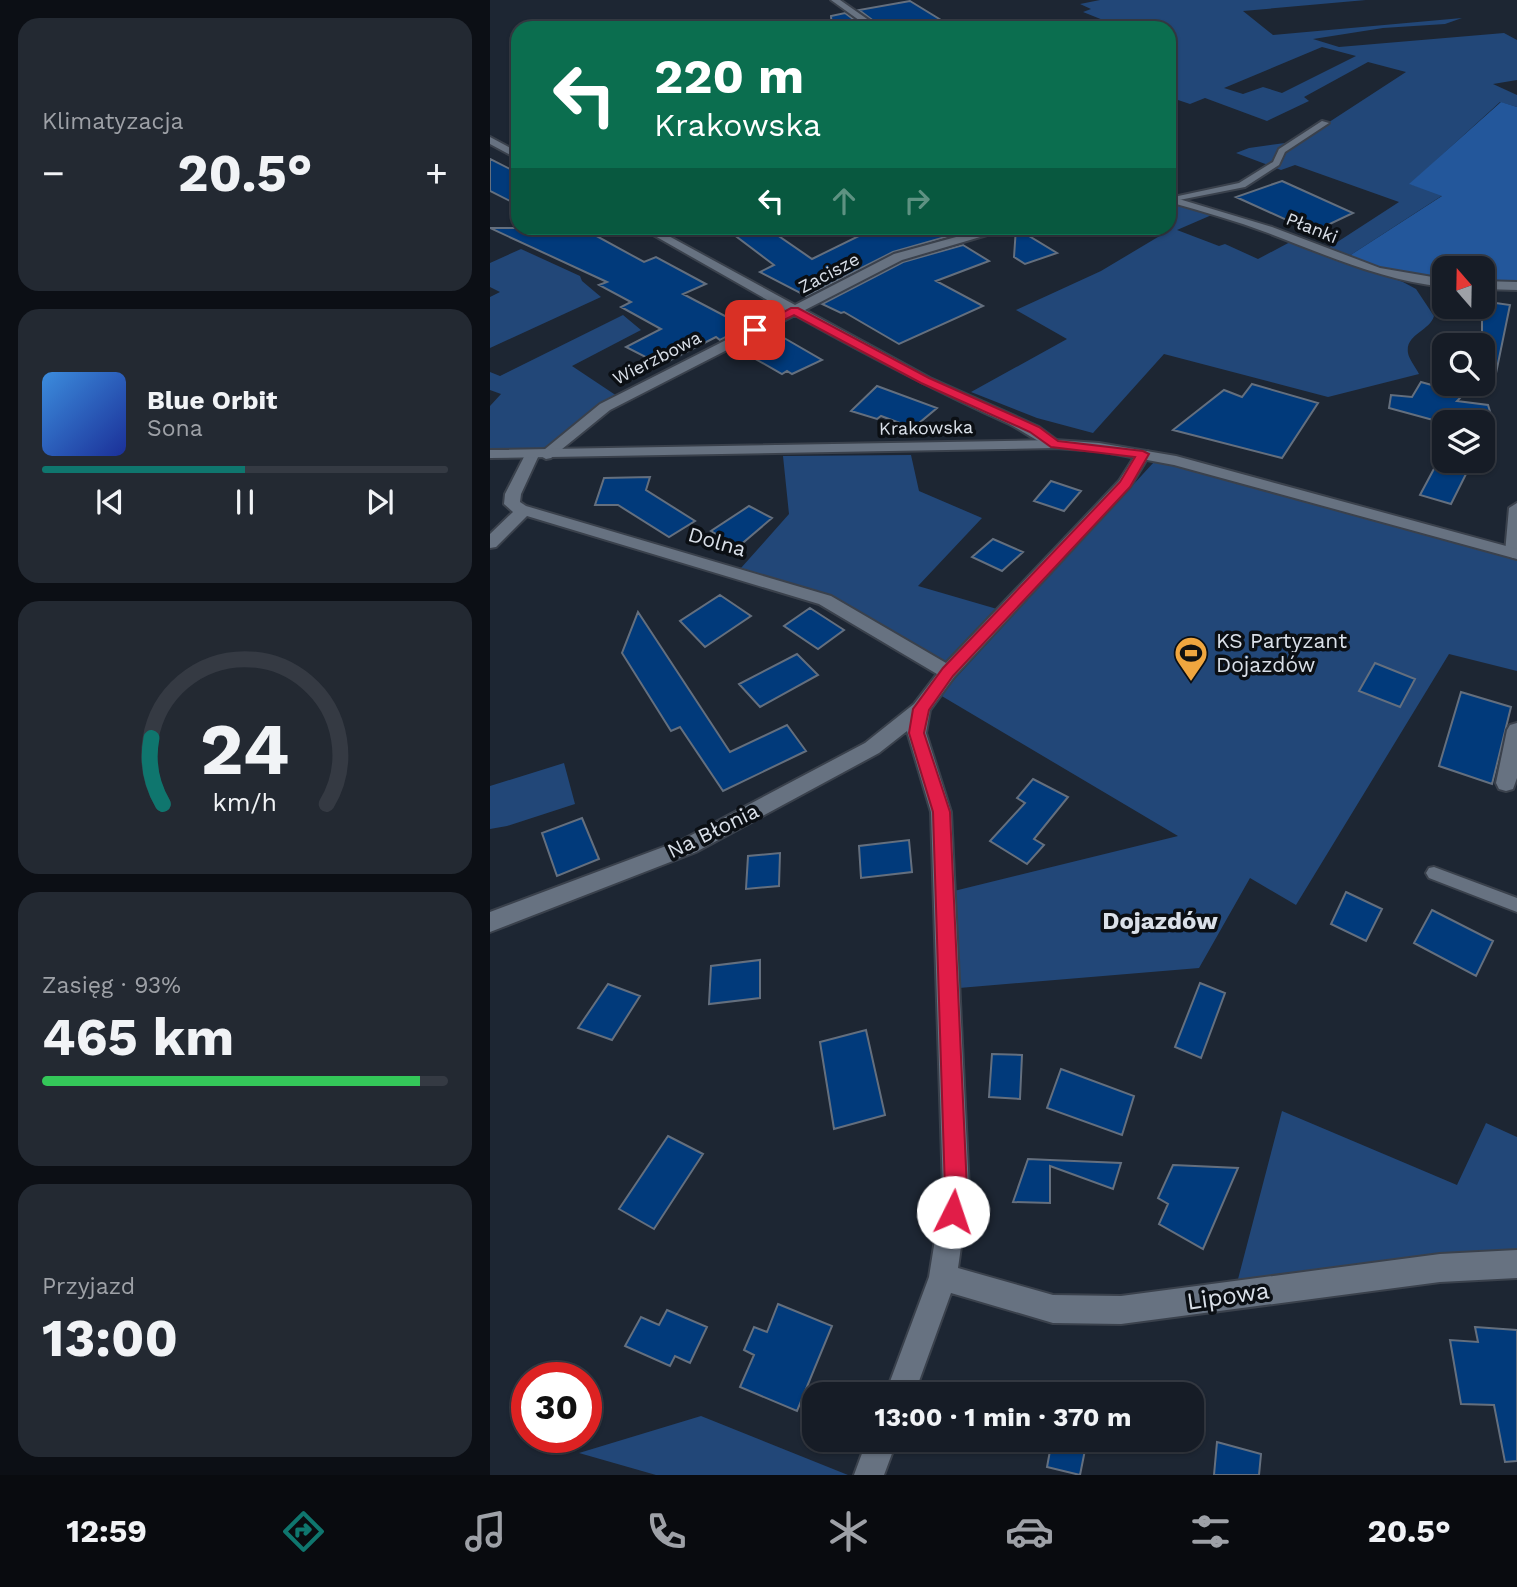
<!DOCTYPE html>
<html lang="pl">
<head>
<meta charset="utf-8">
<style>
  :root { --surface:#161c26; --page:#232932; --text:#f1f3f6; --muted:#9ea1a7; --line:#353a43; --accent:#0f766e }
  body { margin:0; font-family:"Work Sans",sans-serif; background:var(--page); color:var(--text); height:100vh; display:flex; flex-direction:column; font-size:26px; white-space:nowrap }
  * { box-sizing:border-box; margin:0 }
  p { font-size:23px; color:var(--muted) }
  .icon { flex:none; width:38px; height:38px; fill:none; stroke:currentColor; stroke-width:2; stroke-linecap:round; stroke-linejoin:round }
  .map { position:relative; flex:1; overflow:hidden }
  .details { display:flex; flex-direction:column; gap:18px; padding:18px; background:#0c0f15; width:490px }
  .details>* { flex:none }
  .banner { position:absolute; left:21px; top:21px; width:665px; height:214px; border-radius:21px; box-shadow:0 2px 5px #0004,0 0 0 2px var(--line); background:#0b6e4f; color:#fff; overflow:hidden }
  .needle { width:46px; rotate:340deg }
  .controls { position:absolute; left:942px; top:256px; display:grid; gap:14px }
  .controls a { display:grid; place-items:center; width:63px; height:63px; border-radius:14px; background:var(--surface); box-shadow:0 2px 5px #0004,0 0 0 2px var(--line); font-size:35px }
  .speed { position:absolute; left:21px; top:1362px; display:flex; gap:14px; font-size:35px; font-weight:700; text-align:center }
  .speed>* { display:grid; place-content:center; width:91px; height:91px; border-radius:50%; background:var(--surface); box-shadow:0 2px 5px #0004,0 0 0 2px var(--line); line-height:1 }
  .speed .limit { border:10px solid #d22; background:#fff; color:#111 }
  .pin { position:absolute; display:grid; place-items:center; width:60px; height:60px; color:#fff; margin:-30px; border-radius:14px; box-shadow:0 4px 10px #0006 }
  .me { position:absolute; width:77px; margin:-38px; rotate:4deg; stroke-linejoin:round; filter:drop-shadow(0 0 5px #0008) }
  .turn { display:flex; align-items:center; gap:24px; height:147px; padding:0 28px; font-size:32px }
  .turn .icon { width:91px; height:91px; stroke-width:2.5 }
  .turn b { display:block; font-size:49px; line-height:60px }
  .lanes { display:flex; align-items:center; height:66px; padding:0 28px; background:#0003; justify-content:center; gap:35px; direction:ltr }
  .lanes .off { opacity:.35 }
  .big { font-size:52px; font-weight:700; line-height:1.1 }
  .details .tile { flex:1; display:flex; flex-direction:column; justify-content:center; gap:10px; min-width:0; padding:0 24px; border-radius:21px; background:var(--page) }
  .details .dial { align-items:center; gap:0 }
  .dial svg { height:182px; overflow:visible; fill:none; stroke:var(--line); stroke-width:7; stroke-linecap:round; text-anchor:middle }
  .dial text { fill:var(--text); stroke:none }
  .song { display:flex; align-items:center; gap:21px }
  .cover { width:84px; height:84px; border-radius:10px; background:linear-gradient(135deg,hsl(210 70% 55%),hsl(230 70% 35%)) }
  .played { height:7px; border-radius:4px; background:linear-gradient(90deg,var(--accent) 50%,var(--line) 50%) }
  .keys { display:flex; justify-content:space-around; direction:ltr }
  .heat { display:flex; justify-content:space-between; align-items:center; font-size:38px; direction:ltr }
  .charge { height:10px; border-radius:5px; background:linear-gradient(90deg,#34c759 93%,var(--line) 0) }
  .trip { position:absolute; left:312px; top:1382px; width:402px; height:70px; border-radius:21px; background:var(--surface); box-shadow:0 2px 5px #0004,0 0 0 2px var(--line); font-weight:700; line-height:70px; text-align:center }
  .menu { display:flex; height:112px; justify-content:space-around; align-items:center; background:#090b0f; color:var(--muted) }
  .menu .icon { width:49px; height:49px }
  .menu .active { color:var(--accent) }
  .menu b { font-size:32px; color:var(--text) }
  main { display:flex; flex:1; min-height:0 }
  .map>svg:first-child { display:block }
  .green { fill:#224778; fill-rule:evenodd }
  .forest { fill:#23579b }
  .building { fill:#013a7b; stroke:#646f7e; stroke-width:2 }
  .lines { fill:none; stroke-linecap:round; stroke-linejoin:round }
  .service-casing { stroke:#3a414c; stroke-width:4 }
  .minor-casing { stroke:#3a414c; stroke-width:4 }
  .tertiary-casing { stroke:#3a414c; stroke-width:4 }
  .service { fill:#677281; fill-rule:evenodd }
  .minor { fill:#677281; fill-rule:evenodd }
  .tertiary { fill:#677281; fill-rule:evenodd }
  .route { fill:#e11d48; stroke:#92132f; stroke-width:2 }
  .labels { text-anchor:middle; stroke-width:7; stroke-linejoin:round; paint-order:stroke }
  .far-street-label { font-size:18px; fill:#dae0e9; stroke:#0b0f14 }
  .street-label { font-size:21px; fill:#dae0e9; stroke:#0b0f14 }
  .poi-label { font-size:21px; fill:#dae0e9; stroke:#0b0f14; text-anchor:start }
  .quarter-label { font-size:24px; font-weight:bold; fill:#dae0e9; stroke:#0b0f14 }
  .near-street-label { font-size:24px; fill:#dae0e9; stroke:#0b0f14 }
</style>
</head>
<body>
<main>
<section class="details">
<div class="tile"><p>Klimatyzacja</p>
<div class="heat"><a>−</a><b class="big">20.5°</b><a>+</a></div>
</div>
<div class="tile">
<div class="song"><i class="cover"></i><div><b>Blue Orbit</b><p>Sona</p></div></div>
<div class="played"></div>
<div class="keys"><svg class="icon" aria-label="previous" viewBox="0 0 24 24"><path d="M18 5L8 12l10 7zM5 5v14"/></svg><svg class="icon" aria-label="pause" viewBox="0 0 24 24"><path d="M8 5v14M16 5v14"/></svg><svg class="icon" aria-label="next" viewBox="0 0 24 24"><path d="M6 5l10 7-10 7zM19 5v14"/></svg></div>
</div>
<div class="tile dial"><svg viewBox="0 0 100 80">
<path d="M14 69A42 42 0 1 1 86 69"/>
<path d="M14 69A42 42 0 0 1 9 40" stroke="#0f766e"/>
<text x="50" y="56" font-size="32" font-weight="700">24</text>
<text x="50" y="72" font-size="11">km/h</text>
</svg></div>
<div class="tile"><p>Zasięg · 93%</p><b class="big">465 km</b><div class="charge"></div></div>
<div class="tile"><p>Przyjazd</p><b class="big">13:00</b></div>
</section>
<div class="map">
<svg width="1027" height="1475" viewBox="0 0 1027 1475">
  <rect width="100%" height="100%" fill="#1d2633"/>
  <!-- green -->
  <path class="green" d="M 610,0 L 876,0 L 753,11 L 783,35 L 972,18 L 955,24 L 893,28 L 823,39 L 849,47 L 1014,33 L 1027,40 L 1027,80 L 1003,84 L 1027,95 L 1027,107 L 1010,102 L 920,184 L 953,195 L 856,258 L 835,250 L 909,202 L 805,165 L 791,170 L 746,153 L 759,148 L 810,141 L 916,72 L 878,62 L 814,97 L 819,101 L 777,121 L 715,98 L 700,104 L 679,97 L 679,28 L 633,28 L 593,12 L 601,9 L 590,4 ZM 832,47 L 866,56 L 792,93 L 773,87 L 753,94 L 734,88 Z
    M 679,201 L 724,214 L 687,230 L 729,246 L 735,244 L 768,259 L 802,241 L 913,282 L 926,289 L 944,316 C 940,331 915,334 918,353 C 919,359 926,368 929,374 L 838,397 L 674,354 L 603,433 L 547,418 L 481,392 L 577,339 L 526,310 L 611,271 L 678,231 L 673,228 L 679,228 Z
    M 31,249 L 90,276 L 92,281 L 111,297 L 0,348 L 0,297 L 10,292 L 0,287 L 0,263 Z
    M 133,315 L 151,330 L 82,366 L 127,396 L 53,452 L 0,451 L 0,406 L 11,394 L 0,390 L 0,372 L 10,376 Z
    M 421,455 L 429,491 L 492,518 L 428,586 L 507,609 L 454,664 L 340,597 L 251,568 L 299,514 L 293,456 Z
    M 664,462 L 685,464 L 1027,558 L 1027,671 L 959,654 L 806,905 L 760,878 L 709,968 L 469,988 L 464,891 L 688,836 L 450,695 Z
    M 74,763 L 85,804 L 17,826 L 0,829 L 0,786 Z
    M 792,1111 L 967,1185 L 996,1123 L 1027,1137 L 1027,1251 L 747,1283 Z
    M 211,1416 L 358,1475 L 166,1475 L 89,1453 Z"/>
  <!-- forest -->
  <path class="forest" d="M 1011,102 L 1027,107 L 1027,284 L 992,283 L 992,268 L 954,268 L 954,281 L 916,278 L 856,258 L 952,196 L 919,184 Z"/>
  <!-- building -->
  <path class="building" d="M 420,1 L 464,28 L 393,28 L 369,10 Z
    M 355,13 L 375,28 L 342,28 L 341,16 Z
    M 0,159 L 28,173 L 28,205 L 0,191 Z
    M 792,181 L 863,213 L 823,232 L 746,197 Z
    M 0,228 L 92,228 L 154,262 L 166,257 L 216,284 L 193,294 L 256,327 L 230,340 L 226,337 L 171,365 L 136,347 L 171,329 L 131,307 L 141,302 L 109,285 L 117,282 Z
    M 235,228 L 277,228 L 322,259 L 385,228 L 445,228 L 459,236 L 403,252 L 316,296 L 270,272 L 284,265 Z
    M 526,228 L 567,253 L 535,264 L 524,257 Z
    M 473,245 L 499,261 L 446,281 L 493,306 L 409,344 L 354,312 L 351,313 L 332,304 L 413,262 Z
    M 992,301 L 1020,305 L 1004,383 L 992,382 Z
    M 282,331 L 332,360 L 302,374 L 297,371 L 292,374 L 246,348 Z
    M 931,382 L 974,394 L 967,401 L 998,405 L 1003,421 L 992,442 L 992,422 L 954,423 L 899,408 L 901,395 L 922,397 Z
    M 762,384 L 828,403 L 792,458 L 683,430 L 734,390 L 752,397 Z
    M 387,386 L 447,408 L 423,428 L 391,416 L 387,419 L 361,411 Z
    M 954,450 L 954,460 L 983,460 L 961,504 L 930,495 Z
    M 160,477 L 156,490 L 205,521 L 179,537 L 128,505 L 105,505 L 114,478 Z
    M 561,481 L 591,491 L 574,511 L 544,501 Z
    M 259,506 L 282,518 L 248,547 L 221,531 Z
    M 503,539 L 533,552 L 512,571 L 482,557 Z
    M 230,595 L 261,616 L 215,647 L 190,621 Z
    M 320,608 L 354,630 L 328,649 L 294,626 Z
    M 148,612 L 240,752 L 297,725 L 316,751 L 233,791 L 190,727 L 181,731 L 132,653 Z
    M 307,654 L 328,675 L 270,707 L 249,684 Z
    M 885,663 L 925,679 L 910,707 L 869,691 Z
    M 971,692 L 1021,707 L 1002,784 L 949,766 Z
    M 543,779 L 578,797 L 544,839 L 554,845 L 537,864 L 500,841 L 535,803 L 527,798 Z
    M 92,818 L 109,859 L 67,876 L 52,833 Z
    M 419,840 L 422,872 L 371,878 L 369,846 Z
    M 290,853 L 289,886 L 256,889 L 258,856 Z
    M 856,892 L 892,909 L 876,941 L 841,924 Z
    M 942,910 L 1003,941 L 986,976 L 924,943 Z
    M 270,960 L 270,998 L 219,1004 L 221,966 Z
    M 710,983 L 735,993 L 711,1058 L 685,1047 Z
    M 118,984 L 150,996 L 122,1040 L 88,1028 Z
    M 376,1030 L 395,1115 L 344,1129 L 330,1042 Z
    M 502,1054 L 532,1055 L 530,1099 L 499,1097 Z
    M 571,1069 L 644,1096 L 632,1135 L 557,1108 Z
    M 178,1136 L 213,1154 L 164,1229 L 129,1209 Z
    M 538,1159 L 560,1160 L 631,1163 L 623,1189 L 560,1166 L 560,1203 L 523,1202 Z
    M 683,1165 L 748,1168 L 713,1249 L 669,1224 L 678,1204 L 668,1198 Z
    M 288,1304 L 342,1326 L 307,1411 L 250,1387 L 264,1355 L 254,1350 L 264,1327 L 277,1332 Z
    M 177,1310 L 217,1327 L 200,1363 L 185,1356 L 180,1366 L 135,1346 L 151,1317 L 169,1325 Z
    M 985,1327 L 1027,1330 L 1027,1461 L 1015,1462 L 1004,1405 L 971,1404 L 960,1340 L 988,1342 Z
    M 562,1440 L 597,1440 L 590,1475 L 557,1467 Z
    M 727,1442 L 771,1454 L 769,1475 L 724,1475 Z"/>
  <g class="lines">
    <defs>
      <path id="service" d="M 832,121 L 839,123 L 795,152 L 789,165 L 755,187 L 679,202 L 679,198 L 749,183 L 783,162 L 789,149 Z
        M 944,867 L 1027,898 L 1027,912 L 939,878 L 936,873 L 939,868 Z"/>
      <path id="minor" d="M 341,0 L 350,0 L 390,28 L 380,28 Z
        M 0,137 L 28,152 L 28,159 L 0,144 Z
        M 679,196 L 782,227 L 890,268 L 954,279 L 954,287 C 891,280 836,255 778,233 C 746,221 712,211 679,202 Z
        M 151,228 L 164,228 L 305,305 L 404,254 L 499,228 L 515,228 L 514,230 L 412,260 L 315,310 L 440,378 L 549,427 L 572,444 L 565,448 C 551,445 532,430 517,423 C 444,390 375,354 305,315 L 120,410 L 61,458 L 56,459 L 49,455 L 31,494 L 30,502 L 36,506 L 341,596 L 456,663 L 629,481 L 648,451 L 658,451 L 660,454 L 640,487 L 464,677 L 440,710 L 436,733 L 461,812 L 479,1190 L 468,1268 L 563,1295 L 631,1296 L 950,1254 L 1027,1250 L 1027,1278 L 950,1282 L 631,1324 L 563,1323 L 461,1293 L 424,1395 L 395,1395 L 439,1277 L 453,1190 L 441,812 L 417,731 L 389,753 L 206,852 L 0,932 L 0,912 L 192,840 L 375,743 L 424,704 L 447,674 L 329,604 L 37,516 L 6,547 L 0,548 L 0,534 L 23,512 L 14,504 L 15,494 L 37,451 L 42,450 L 49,454 L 110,404 L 295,310 Z
        M 992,281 L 1027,282 L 1027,290 L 992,289 Z
        M 1027,503 L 1027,557 L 1023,558 L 1015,553 L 1019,508 Z
        M 1027,723 L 1027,778 L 1023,789 L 1016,791 L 1009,789 L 1006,783 L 1017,730 L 1020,725 Z
        M 377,1440 L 407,1440 L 394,1475 L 364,1475 Z"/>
      <path id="tertiary" d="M 565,440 L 609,443 L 686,456 L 1027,549 L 1027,559 L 684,465 L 609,451 L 565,448 L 0,458 L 0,450 Z"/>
    </defs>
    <!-- service casing -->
    <use href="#service" class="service-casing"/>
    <!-- minor casing -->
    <use href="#minor" class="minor-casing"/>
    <!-- tertiary casing -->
    <use href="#tertiary" class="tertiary-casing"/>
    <!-- service -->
    <use href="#service" class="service"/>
    <!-- minor -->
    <use href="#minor" class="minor"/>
    <!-- tertiary -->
    <use href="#tertiary" class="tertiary"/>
  </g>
  <!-- route -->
  <path class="route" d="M 301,308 L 308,308 L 439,378 L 549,427 L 568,441 L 653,451 L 659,454 L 640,487 L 463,676 L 439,710 L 434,733 L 460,812 L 477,1190 L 471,1220 L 463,1223 L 455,1220 L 452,1212 L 455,1190 L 443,812 L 419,733 L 423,709 L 453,668 L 630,482 L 645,457 L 561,447 L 540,432 L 431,383 L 304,315 L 269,332 L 260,330 Z"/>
  <!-- icons -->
  <defs>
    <symbol id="stadium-pin" viewBox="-11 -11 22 30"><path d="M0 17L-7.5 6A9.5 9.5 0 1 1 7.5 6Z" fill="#f0a63f" stroke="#0b0f14"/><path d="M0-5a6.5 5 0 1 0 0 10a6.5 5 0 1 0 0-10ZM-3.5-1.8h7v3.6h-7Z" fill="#111"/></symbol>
  </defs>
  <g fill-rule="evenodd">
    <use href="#stadium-pin" x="682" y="634" width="38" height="52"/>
  </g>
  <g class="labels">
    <!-- far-street labels -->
    <g class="far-street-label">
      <text transform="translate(822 228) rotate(22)" y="6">Płanki</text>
      <text transform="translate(339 273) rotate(-28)" y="6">Zacisze</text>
      <text transform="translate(167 358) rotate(-27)" y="6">Wierzbowa</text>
      <text transform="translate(436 428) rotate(-1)" y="6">Krakowska</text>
    </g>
    <!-- street labels -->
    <g class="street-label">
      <text transform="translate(227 542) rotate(16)" y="7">Dolna</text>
      <text transform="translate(223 831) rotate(-26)" y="7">Na Błonia</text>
    </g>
    <!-- poi labels -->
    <g class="poi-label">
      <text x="726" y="648">KS Partyzant<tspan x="726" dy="24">Dojazdów</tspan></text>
    </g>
    <!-- quarter labels -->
    <g class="quarter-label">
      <text x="670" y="929">Dojazdów</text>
    </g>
    <!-- near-street labels -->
    <g class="near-street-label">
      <text transform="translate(738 1296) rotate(-8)" y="8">Lipowa</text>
    </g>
  </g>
</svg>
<div class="controls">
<a><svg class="needle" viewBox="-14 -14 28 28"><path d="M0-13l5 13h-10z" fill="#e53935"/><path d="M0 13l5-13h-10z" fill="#9ea1a7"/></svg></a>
<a><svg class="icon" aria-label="search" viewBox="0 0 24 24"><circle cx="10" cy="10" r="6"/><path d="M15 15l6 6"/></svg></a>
<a><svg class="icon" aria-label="layers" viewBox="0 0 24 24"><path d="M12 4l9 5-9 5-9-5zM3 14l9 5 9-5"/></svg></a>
</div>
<div class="speed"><div class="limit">30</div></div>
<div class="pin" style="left:265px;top:330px;background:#d93025"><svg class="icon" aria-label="arrive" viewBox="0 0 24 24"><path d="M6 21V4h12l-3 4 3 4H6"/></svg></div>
<svg class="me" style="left:463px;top:1212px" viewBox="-20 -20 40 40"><circle r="19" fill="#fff"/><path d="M0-13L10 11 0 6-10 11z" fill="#e11d48"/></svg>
<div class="trip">13:00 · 1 min · 370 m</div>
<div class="banner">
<div class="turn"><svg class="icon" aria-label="left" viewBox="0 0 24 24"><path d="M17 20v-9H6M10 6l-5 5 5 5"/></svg><div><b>220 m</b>Krakowska</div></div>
<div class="lanes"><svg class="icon" aria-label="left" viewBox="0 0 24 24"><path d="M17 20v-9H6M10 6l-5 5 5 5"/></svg><svg class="icon off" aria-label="ahead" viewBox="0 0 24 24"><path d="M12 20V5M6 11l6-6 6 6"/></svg><svg class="icon off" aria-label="right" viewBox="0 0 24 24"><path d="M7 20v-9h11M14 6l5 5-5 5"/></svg></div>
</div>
</div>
</main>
<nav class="menu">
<b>12:59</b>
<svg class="icon active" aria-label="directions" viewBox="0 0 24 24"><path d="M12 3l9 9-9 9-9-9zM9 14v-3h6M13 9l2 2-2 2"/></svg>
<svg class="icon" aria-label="music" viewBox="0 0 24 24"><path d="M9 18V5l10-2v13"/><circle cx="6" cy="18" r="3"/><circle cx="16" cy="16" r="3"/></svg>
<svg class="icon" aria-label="phone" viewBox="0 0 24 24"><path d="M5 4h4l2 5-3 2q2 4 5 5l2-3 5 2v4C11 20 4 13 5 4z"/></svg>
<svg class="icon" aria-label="climate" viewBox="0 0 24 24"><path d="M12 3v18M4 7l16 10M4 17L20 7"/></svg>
<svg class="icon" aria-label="car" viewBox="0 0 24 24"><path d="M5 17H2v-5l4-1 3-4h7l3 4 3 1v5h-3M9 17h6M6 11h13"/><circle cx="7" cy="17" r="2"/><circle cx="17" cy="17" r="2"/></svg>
<svg class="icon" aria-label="filters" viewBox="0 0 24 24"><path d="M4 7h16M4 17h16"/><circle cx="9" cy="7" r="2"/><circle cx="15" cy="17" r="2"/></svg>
<b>20.5°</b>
</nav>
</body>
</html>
